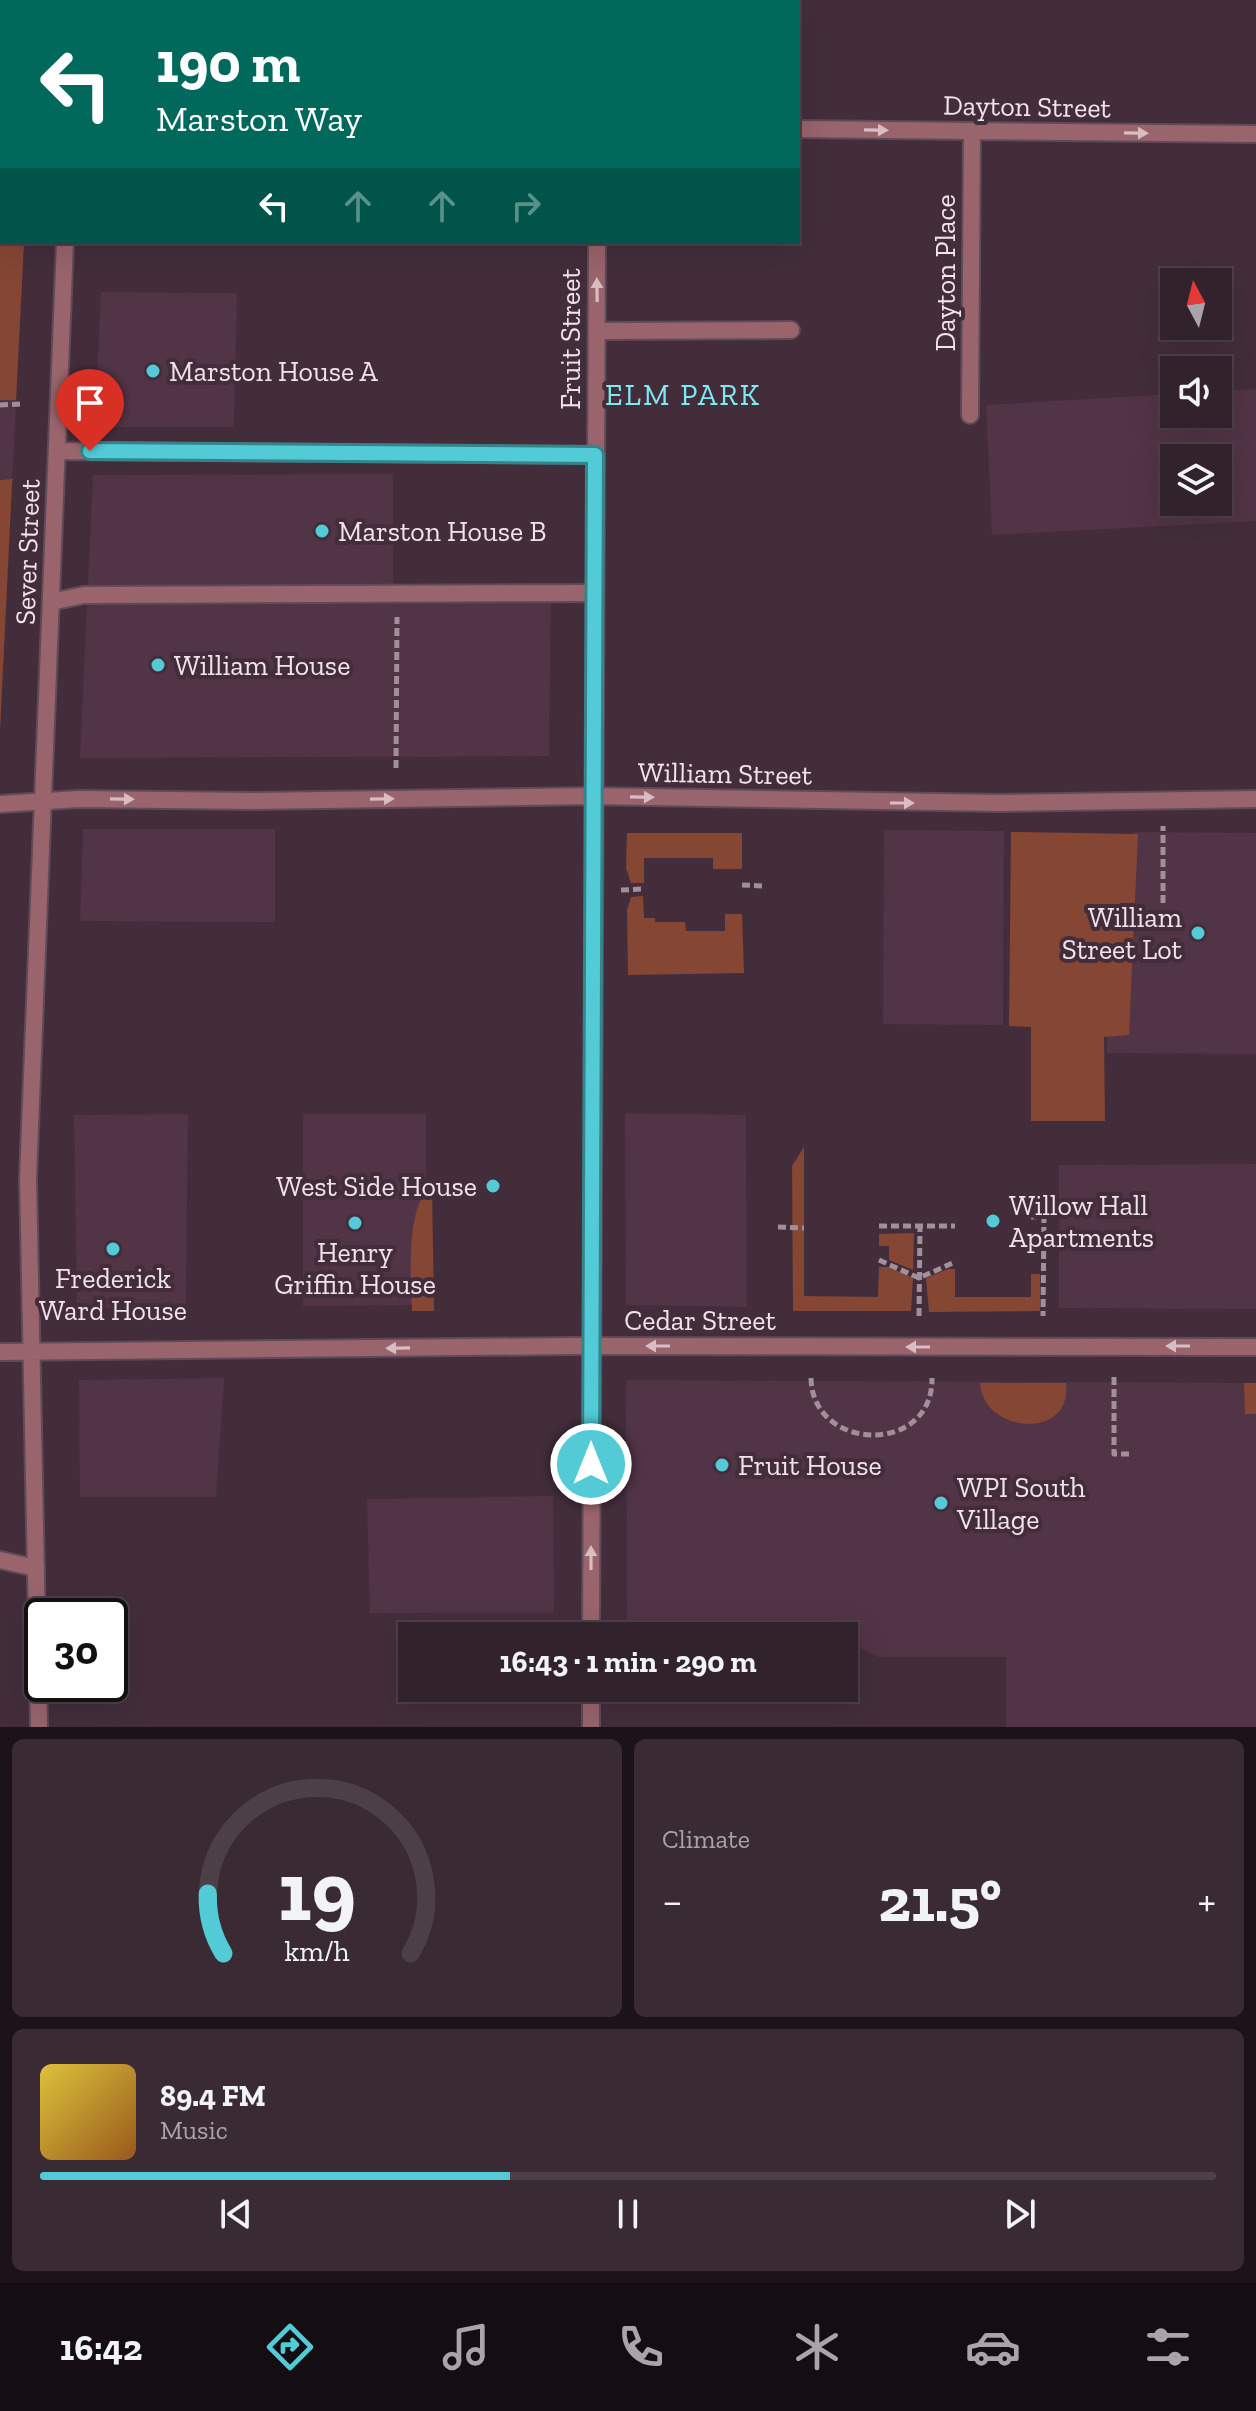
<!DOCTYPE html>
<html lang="en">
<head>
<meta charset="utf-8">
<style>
  :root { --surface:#32222c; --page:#3a2a34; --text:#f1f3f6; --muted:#a8a4a9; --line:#4d3f48; --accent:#52cbd7 }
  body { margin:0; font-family:"Zilla Slab",serif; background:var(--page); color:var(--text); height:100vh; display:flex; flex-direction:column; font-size:30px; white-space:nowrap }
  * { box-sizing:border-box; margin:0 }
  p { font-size:26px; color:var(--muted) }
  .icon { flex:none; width:44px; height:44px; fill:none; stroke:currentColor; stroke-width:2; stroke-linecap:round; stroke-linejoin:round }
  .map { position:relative; height:1727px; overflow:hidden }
  .side { display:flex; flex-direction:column; gap:12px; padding:12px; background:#1c1318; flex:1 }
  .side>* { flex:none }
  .top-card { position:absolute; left:0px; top:0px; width:800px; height:244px; box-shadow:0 8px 32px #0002,0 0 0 2px var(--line); background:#00695c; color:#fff; overflow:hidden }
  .needle { width:52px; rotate:353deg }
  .buttons { position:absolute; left:1160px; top:268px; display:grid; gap:16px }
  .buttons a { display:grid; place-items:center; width:72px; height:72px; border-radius:0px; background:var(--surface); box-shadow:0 8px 32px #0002,0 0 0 2px var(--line); font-size:40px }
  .speed { position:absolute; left:24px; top:1598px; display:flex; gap:16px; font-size:40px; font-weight:700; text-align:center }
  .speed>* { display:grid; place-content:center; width:104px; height:104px; border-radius:50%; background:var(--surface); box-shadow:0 8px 32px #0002,0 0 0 2px var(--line); line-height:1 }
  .speed .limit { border:4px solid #111; border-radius:12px; background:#fff; color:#111 }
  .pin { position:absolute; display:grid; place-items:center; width:68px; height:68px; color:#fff; margin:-82px -34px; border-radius:50% 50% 50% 0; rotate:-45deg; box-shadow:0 0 8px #0007 }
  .pin .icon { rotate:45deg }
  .me { position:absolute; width:88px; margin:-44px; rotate:0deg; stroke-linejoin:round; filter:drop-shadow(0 0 6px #0008) }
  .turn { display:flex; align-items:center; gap:28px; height:168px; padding:0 24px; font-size:36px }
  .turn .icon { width:104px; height:104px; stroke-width:2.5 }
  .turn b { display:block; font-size:56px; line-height:68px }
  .lanes { display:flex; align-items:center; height:76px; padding:0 24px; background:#0003; justify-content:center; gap:40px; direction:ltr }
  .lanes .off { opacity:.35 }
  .big { font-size:60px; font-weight:700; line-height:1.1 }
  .side .card { flex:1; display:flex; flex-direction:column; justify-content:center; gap:12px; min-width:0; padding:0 28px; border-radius:12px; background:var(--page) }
  .side .dial { align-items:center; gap:0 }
  .dial svg { height:208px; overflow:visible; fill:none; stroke:var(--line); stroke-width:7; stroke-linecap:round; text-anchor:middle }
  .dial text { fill:var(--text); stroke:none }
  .song { display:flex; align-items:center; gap:24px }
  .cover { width:96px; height:96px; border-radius:12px; background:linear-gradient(135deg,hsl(50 70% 55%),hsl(30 70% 35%)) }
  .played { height:8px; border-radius:4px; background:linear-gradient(90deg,var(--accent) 40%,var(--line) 40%) }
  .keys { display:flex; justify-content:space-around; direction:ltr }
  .heat { display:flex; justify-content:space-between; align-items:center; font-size:44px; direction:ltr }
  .side .tiles { flex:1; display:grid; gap:12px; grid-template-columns:1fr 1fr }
  .card:last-child { grid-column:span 2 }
  .trip { position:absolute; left:398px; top:1622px; width:460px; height:80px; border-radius:0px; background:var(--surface); box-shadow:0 8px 32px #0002,0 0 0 2px var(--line); font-weight:700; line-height:80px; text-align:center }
  .tabs { display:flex; height:128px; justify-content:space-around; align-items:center; background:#140e12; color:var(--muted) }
  .tabs .icon { width:56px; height:56px }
  .tabs .current { color:var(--accent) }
  .tabs b { font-size:36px; color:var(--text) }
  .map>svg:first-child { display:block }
  .built { fill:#513446; fill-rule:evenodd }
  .green { fill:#854634 }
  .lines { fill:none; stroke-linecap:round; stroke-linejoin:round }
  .lane-casing { stroke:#5f4a57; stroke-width:20 }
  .street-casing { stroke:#5f4a57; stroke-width:20 }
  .path { stroke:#a18f99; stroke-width:5; stroke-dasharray:8 4; stroke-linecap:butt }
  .lane { stroke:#9a646c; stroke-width:16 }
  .street { stroke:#9a646c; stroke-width:16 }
  .oneway { fill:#d8bdc5 }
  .route-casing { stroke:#35848c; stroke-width:20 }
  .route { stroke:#52cbd7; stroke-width:14 }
  .poi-dot { fill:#52cbd7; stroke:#432d3b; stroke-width:3 }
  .labels { text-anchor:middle; stroke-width:8; stroke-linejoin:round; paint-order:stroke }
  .street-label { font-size:28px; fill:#f2e3eb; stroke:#432d3b }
  .poi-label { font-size:28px; fill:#f2e3eb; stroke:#432d3b; text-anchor:start }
  .neighbourhood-label { font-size:30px; letter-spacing:2px; fill:#7ee9f3; stroke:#432d3b }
</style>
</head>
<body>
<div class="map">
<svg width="1256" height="1727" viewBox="0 0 1256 1727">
  <rect width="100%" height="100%" fill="#432d3b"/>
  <!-- built -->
  <path class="built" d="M 0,0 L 32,0 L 2,2 L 2,242 L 24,242 L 0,730 Z
    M 101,292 L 237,293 L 234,427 L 95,427 Z
    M 1256,389 L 1256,521 L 992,535 L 986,405 L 1174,394 L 1174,414 L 1218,414 L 1218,391 ZM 1174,458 L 1218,458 L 1218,502 L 1174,502 Z
    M 393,474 L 393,585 L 88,586 L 93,475 Z
    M 551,584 L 549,756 L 80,758 L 87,601 L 430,598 L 431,585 Z
    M 83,829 L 275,829 L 275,922 L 80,921 Z
    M 884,830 L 1004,831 L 1003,1025 L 883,1024 Z
    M 1133,832 L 1256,833 L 1256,1054 L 1107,1053 L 1108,943 L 1133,941 Z
    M 625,1113 L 746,1115 L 747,1307 L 626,1305 Z
    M 188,1114 L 186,1307 L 77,1308 L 74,1115 Z
    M 303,1114 L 426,1114 L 426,1305 L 303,1306 Z
    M 1256,1164 L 1256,1309 L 1059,1308 L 1059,1165 Z
    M 224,1378 L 216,1497 L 80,1497 L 79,1380 Z
    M 626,1380 L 1256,1383 L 1256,1727 L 1006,1727 L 1006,1657 L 878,1657 L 844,1640 L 844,1636 L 812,1624 L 627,1623 Z
    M 553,1496 L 554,1613 L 370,1613 L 367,1499 Z"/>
  <!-- green -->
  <path class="green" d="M 0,0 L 32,0 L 2,2 L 2,98 Z
    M 0,221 L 2,242 L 24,242 L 16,400 L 0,400 Z
    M 13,479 L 12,484 L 0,730 L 0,480 Z
    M 1011,832 L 1138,834 L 1129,1035 L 1104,1037 L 1105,1121 L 1031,1121 L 1031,1027 L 1009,1026 Z
    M 627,833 L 742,833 L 742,869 L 713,869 L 713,858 L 644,858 L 644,883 L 631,883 L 626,868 Z
    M 643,896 L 644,918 L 655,918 L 655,922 L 685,922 L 686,931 L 725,931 L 725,914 L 742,914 L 744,973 L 628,975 L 627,910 L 631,897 Z
    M 804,1147 L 804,1296 L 878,1297 L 879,1267 L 889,1267 L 913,1278 L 911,1311 L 793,1311 L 792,1166 Z
    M 432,1186 L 434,1311 L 412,1311 C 411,1281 405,1203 432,1186 Z
    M 914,1233 L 913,1270 L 889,1260 L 889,1246 L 879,1246 L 879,1234 Z
    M 948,1269 L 955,1269 L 955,1297 L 1031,1297 L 1031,1274 L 1040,1274 L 1040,1311 L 929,1312 L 926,1278 Z
    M 980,1383 L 1066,1383 C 1073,1441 983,1434 980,1383 Z
    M 1244,1383 L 1256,1383 L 1256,1414 L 1245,1414 Z"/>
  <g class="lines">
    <defs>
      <path id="lane" d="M 598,331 L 791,330
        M 51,602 L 84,595 L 595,593
        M 0,1560 L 36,1568"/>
      <path id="street" d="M 595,0 L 595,2
        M 73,2 L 73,0
        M 798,129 L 1256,134
        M 970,415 L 972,131
        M 57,451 L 595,455
        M 0,804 L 79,799 L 254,801 L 592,796 L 1000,803 L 1256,799
        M 0,1352 L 569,1346 L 1256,1347
        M 591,1636 L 597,242
        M 39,1727 L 28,1178 L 65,242
        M 591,1727 L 591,1688"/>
    </defs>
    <!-- lane casing -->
    <use href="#lane" class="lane-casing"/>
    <!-- street casing -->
    <use href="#street" class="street-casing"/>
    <!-- path -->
    <path class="path" d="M 0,103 L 2,103
      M 0,212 L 2,213
      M 0,405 L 21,404
      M 396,768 L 397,617
      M 742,885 L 764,886
      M 621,890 L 643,889
      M 1163,903 L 1163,826
      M 1031,1217 L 1044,1216 L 1043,1316
      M 879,1226 L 955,1226
      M 778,1227 L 804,1228
      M 879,1260 L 919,1278 L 955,1262
      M 919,1316 L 920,1226
      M 1114,1377 L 1114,1454 L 1131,1454
      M 811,1378 C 812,1452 933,1456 932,1378"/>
    <!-- lane -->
    <use href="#lane" class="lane"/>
    <!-- street -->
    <use href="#street" class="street"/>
  </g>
  <!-- one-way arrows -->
  <defs><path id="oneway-solid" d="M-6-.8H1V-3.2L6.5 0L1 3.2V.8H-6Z" transform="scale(2)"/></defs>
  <g class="oneway">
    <use href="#oneway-solid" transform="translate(876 130) rotate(1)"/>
    <use href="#oneway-solid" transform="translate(1136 133) rotate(1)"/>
    <use href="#oneway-solid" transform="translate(597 290) rotate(-91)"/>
    <use href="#oneway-solid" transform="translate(642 797) rotate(1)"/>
    <use href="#oneway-solid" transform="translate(122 799) rotate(1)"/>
    <use href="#oneway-solid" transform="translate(382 799) rotate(-1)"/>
    <use href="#oneway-solid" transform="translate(902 803)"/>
    <use href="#oneway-solid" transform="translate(658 1346) rotate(180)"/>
    <use href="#oneway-solid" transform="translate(1178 1346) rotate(180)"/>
    <use href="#oneway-solid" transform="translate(918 1347) rotate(-180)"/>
    <use href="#oneway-solid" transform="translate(398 1348) rotate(179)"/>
    <use href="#oneway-solid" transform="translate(591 1558) rotate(-90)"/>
  </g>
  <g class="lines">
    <defs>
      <path id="route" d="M 90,451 L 595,455 L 591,1464"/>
    </defs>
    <!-- route casing -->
    <use href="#route" class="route-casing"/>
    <!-- route -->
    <use href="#route" class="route"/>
  </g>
  <!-- markers -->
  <g class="poi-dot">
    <circle cx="153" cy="371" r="8"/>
    <circle cx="322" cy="531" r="8"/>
    <circle cx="158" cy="665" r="8"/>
    <circle cx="1198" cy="933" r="8"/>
    <circle cx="493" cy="1186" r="8"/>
    <circle cx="993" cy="1221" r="8"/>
    <circle cx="355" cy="1223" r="8"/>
    <circle cx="113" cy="1249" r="8"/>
    <circle cx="722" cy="1465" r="8"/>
    <circle cx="941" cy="1503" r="8"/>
  </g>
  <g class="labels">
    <!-- street labels -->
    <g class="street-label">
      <text transform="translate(1027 106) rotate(1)" y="10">Dayton Street</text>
      <text transform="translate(945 273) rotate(-90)" y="10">Dayton Place</text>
      <text transform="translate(570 339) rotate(-90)" y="10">Fruit Street</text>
      <text transform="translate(27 552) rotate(-88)" y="10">Sever Street</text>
      <text transform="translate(725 773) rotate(1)" y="10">William Street</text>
      <text x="700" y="1330">Cedar Street</text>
    </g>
    <!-- poi labels -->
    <g class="poi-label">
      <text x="169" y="381">Marston House A</text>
      <text x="338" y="541">Marston House B</text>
      <text x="174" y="675">William House</text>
      <text x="1182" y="927" text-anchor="end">William<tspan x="1182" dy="32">Street Lot</tspan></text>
      <text x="477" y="1196" text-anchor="end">West Side House</text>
      <text x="1009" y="1215">Willow Hall<tspan x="1009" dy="32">Apartments</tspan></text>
      <text x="355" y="1262" text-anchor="middle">Henry<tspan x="355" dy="32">Griffin House</tspan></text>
      <text x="113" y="1288" text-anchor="middle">Frederick<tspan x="113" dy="32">Ward House</tspan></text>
      <text x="738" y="1475">Fruit House</text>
      <text x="957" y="1497">WPI South<tspan x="957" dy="32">Village</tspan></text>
    </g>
    <!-- neighbourhood labels -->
    <g class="neighbourhood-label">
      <text x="683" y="405">ELM PARK</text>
    </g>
  </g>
</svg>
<div class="buttons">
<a><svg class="needle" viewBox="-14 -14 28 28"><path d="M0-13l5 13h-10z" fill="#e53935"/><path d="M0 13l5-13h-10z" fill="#a8a4a9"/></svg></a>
<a><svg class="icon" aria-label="sound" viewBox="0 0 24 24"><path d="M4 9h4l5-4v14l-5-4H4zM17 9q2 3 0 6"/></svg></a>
<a><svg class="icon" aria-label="layers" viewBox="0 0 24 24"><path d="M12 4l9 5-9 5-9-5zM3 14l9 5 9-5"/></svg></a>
</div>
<div class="speed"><div class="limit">30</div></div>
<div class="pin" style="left:90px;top:451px;background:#d93025"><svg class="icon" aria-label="arrive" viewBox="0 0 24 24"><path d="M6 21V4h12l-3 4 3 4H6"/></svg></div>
<svg class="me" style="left:591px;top:1464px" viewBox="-20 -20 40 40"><circle r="17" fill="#52cbd7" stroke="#fff" stroke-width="3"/><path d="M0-11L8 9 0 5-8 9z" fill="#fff"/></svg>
<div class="trip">16:43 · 1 min · 290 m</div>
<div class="top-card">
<div class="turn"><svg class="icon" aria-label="left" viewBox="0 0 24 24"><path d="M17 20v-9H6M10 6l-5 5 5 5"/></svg><div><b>190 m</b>Marston Way</div></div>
<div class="lanes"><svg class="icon" aria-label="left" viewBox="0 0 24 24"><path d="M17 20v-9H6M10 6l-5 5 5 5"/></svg><svg class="icon off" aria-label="ahead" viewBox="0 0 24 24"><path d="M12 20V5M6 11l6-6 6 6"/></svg><svg class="icon off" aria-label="ahead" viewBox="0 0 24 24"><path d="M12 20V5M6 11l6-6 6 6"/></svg><svg class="icon off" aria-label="right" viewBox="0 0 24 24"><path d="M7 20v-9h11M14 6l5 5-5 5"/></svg></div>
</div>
</div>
<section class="side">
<div class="tiles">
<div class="card dial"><svg viewBox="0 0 100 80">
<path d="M14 69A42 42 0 1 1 86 69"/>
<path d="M14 69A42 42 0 0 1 8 46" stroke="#52cbd7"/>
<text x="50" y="56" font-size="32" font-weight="700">19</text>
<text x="50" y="72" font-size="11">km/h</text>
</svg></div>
<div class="card"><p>Climate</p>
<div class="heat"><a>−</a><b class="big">21.5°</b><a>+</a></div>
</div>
<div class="card">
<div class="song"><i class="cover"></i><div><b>89.4 FM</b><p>Music</p></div></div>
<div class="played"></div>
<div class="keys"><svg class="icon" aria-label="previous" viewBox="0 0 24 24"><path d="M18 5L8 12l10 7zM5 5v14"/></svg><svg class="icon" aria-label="pause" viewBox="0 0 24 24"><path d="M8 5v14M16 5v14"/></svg><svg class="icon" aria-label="next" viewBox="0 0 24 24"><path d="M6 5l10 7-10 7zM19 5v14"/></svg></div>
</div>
</div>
</section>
<nav class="tabs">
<b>16:42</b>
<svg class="icon current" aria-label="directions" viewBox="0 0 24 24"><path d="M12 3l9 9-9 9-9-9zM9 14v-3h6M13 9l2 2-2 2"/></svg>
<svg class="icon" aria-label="music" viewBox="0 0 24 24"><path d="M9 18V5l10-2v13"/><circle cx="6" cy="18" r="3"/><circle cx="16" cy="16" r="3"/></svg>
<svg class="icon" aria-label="phone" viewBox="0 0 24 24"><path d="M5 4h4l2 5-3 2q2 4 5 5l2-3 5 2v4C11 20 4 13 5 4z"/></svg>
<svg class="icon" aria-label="climate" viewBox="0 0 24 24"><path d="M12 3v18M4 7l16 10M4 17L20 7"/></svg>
<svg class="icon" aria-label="car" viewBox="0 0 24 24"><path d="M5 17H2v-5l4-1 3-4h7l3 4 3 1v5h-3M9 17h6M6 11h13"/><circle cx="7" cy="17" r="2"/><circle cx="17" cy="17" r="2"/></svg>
<svg class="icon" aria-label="filters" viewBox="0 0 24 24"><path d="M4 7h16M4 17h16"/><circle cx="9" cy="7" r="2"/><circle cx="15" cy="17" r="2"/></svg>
</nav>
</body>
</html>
